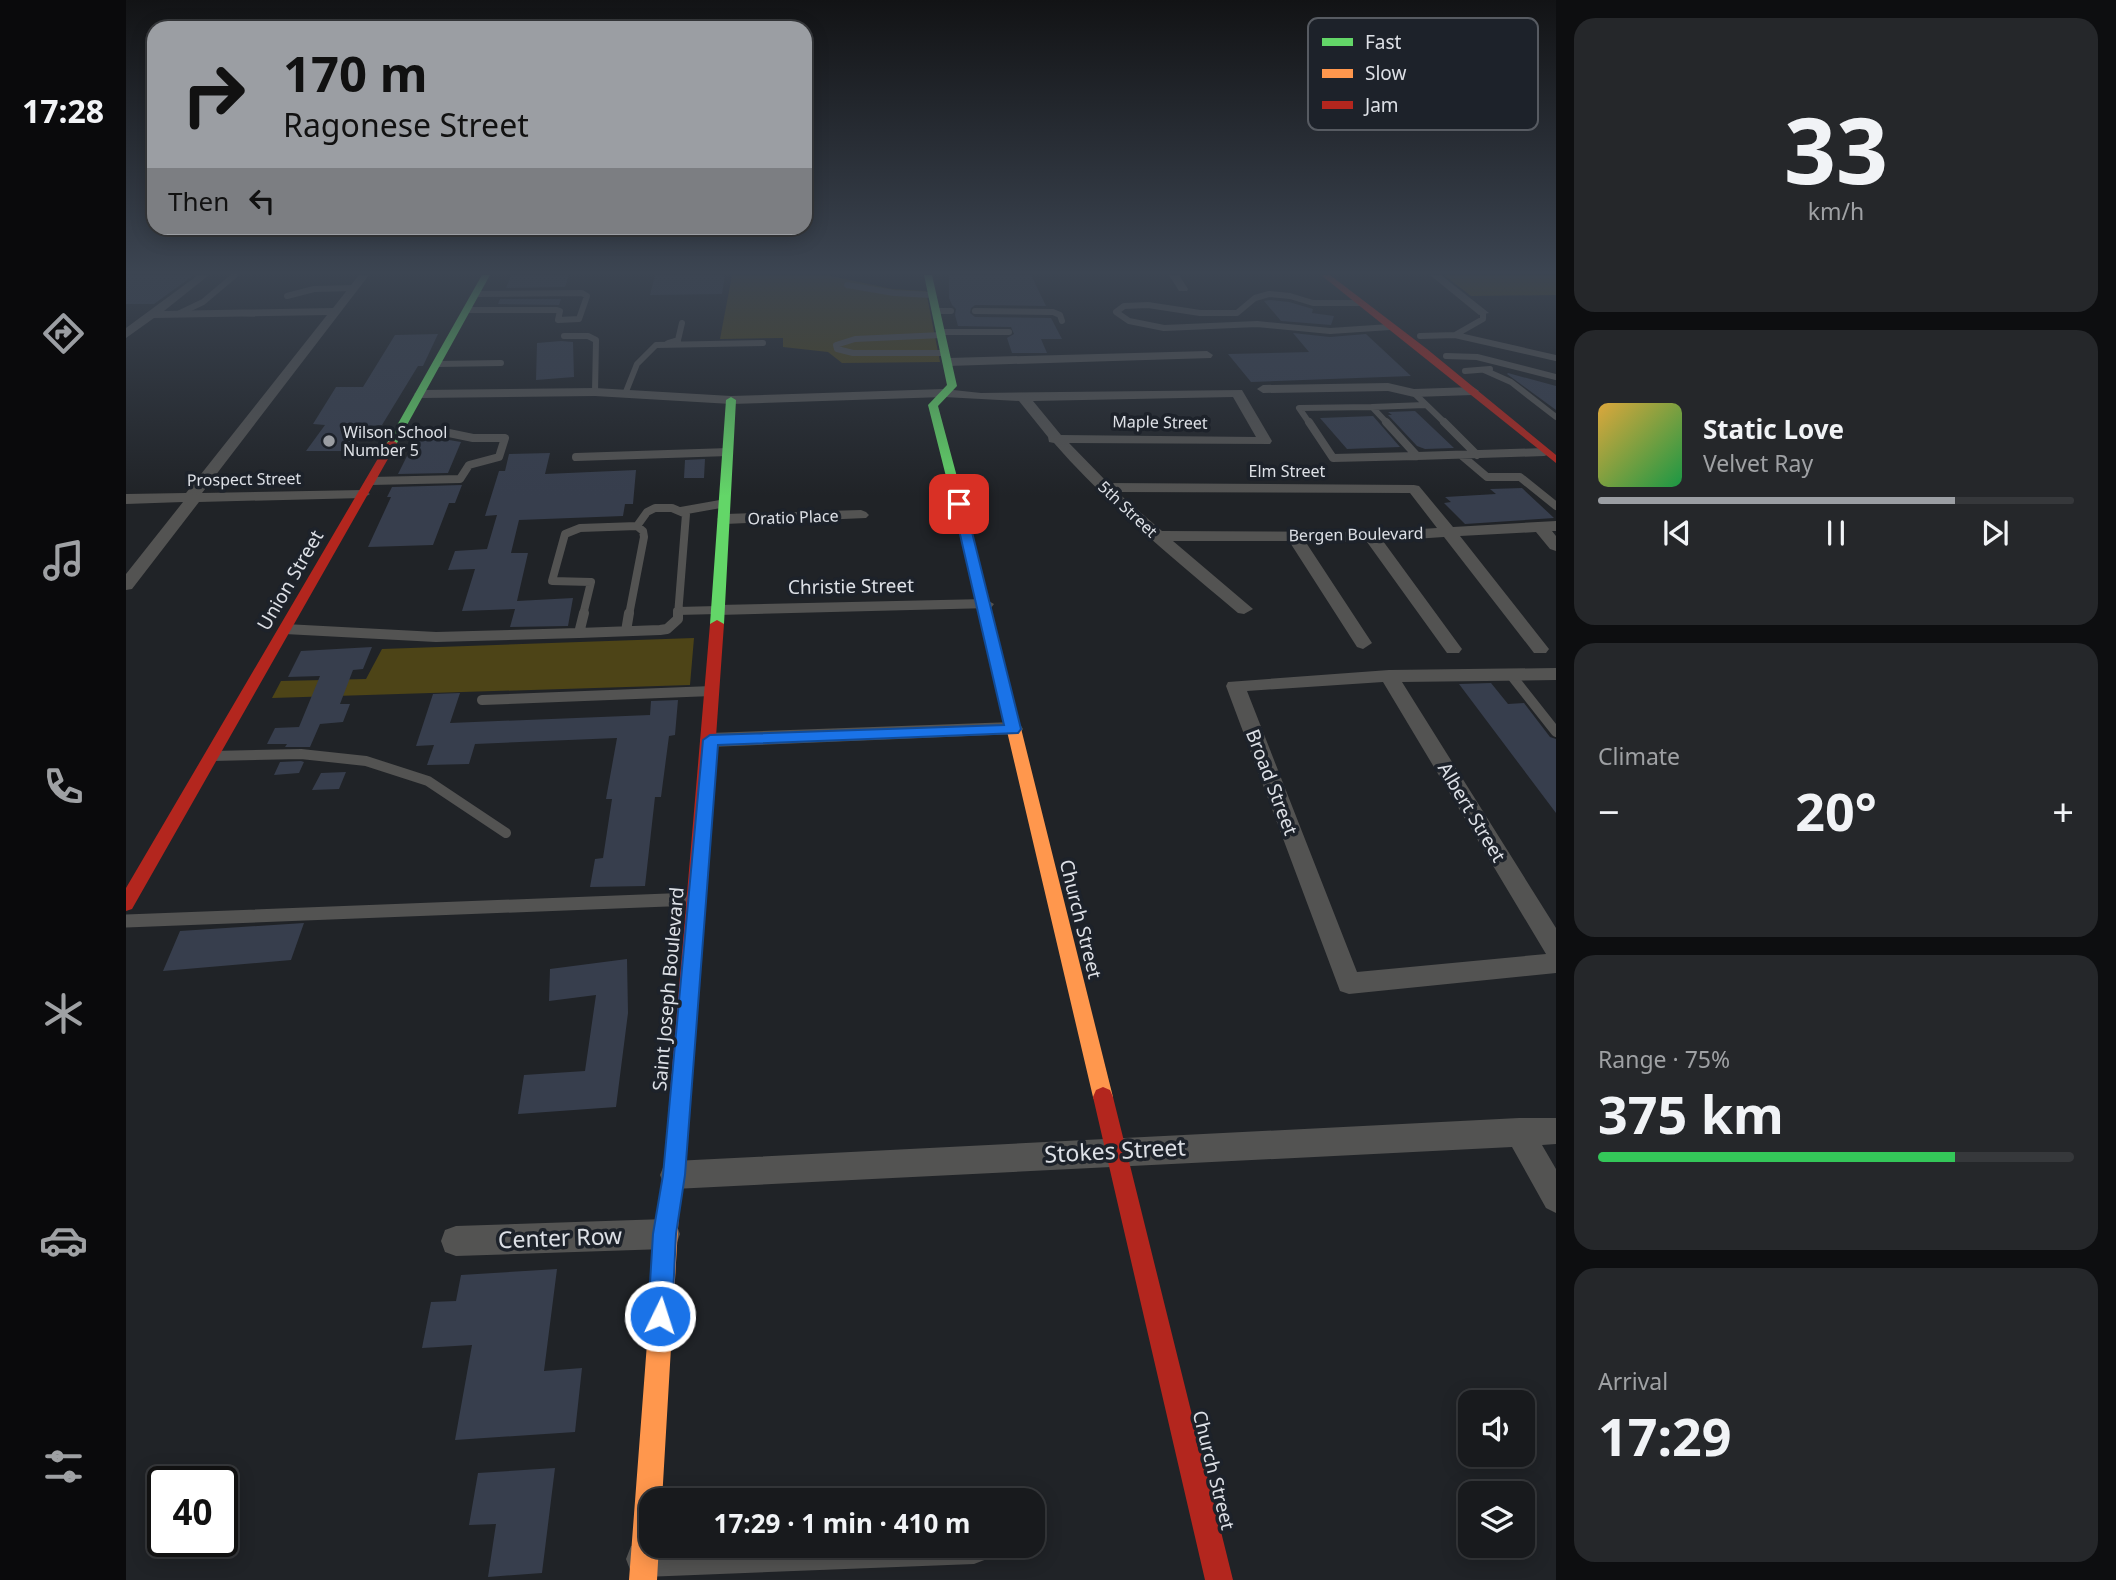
<!DOCTYPE html>
<html lang="en">
<head>
<meta charset="utf-8">
<style>
  :root { --surface:#181a1d; --page:#25272a; --text:#f1f3f6; --muted:#9fa1a4; --line:#36383b; --accent:#9b9ea3 }
  body { margin:0; font-family:"Noto Sans",sans-serif; background:var(--page); color:var(--text); height:100vh; display:flex; flex-direction:column; font-size:26px; white-space:nowrap }
  * { box-sizing:border-box; margin:0 }
  p { font-size:23px; color:var(--muted) }
  .icon { flex:none; width:38px; height:38px; fill:none; stroke:currentColor; stroke-width:2; stroke-linecap:round; stroke-linejoin:round }
  .map { position:relative; flex:1; overflow:hidden }
  .side { display:flex; flex-direction:column; gap:18px; padding:18px; background:#0d0e10; width:560px }
  .side>* { flex:none }
  .guide { position:absolute; left:21px; top:21px; width:665px; height:214px; border-radius:21px; box-shadow:0 4px 18px #0003,0 0 0 2px var(--line); background:#9b9ea3; color:#111; overflow:hidden }
  .fabs { position:absolute; left:1332px; top:1390px; display:grid; gap:14px }
  .fabs a { display:grid; place-items:center; width:77px; height:77px; border-radius:14px; background:var(--surface); box-shadow:0 4px 18px #0003,0 0 0 2px var(--line); font-size:35px }
  .speed { position:absolute; left:21px; top:1466px; display:flex; gap:14px; font-size:35px; font-weight:700; text-align:center }
  .speed>* { display:grid; place-content:center; width:91px; height:91px; border-radius:50%; background:var(--surface); box-shadow:0 4px 18px #0003,0 0 0 2px var(--line); line-height:1 }
  .speed .limit { border:4px solid #111; border-radius:10px; background:#fff; color:#111 }
  .pin { position:absolute; display:grid; place-items:center; width:60px; height:60px; color:#fff; margin:-30px; border-radius:14px; box-shadow:0 4px 10px #0006 }
  .me { position:absolute; width:77px; margin:-38px; rotate:4deg; stroke-linejoin:round; filter:drop-shadow(0 0 5px #0008) }
  .turn { display:flex; align-items:center; gap:24px; height:147px; padding:0 21px; font-size:32px }
  .turn .icon { width:91px; height:91px; stroke-width:2.5 }
  .turn b { display:block; font-size:49px; line-height:60px }
  .then { display:flex; align-items:center; height:66px; padding:0 21px; background:#0003; gap:14px; font-size:26px }
  .big { font-size:52px; font-weight:700; line-height:1.1 }
  .side .card { flex:1; display:flex; flex-direction:column; justify-content:center; gap:10px; min-width:0; padding:0 24px; border-radius:21px; background:var(--page) }
  .side .dial { align-items:center; gap:0 }
  .dial b { font-size:91px; line-height:1 }
  .song { display:flex; align-items:center; gap:21px }
  .cover { width:84px; height:84px; border-radius:10px; background:linear-gradient(135deg,hsl(40 70% 55%),hsl(140 70% 35%)) }
  .played { height:7px; border-radius:4px; background:linear-gradient(90deg,var(--accent) 75%,var(--line) 75%) }
  .keys { display:flex; justify-content:space-around; direction:ltr }
  .heat { display:flex; justify-content:space-between; align-items:center; font-size:38px; direction:ltr }
  .charge { height:10px; border-radius:5px; background:linear-gradient(90deg,#34c759 75%,var(--line) 0) }
  .trip { position:absolute; left:513px; top:1488px; width:406px; height:70px; border-radius:21px; background:var(--surface); box-shadow:0 4px 18px #0003,0 0 0 2px var(--line); font-weight:700; line-height:70px; text-align:center }
  main { display:flex; flex:1; min-height:0 }
  .tabs { display:flex; flex-direction:column; width:126px; justify-content:space-around; align-items:center; background:#0a0a0c; color:var(--muted) }
  .tabs .icon { width:49px; height:49px }
  .tabs .active { color:var(--accent) }
  .tabs b { font-size:32px; color:var(--text) }
  .map>svg:first-child { display:block }
  .green { fill:#4d4417 }
  .building { fill:#373e4d }
  .lines { fill:none; stroke-linecap:round; stroke-linejoin:round }
  .lane-far3 { stroke:#535352; stroke-width:6 }
  .lane-far2 { stroke:#535352; stroke-width:8 }
  .lane-far1 { stroke:#535352; stroke-width:10 }
  .lane { stroke:#535352; stroke-width:13 }
  .street { fill:#535352; fill-rule:evenodd }
  .fast { fill:#63d668; fill-rule:evenodd }
  .slow { fill:#ff974d; fill-rule:evenodd }
  .jam { fill:#b3261e; fill-rule:evenodd }
  .route { fill:#1a73e8; stroke:#114b97; stroke-width:2 }
  .poi-dot { fill:#9b9ea3; stroke:#1d222a; stroke-width:2.5 }
  .labels { text-anchor:middle; stroke-width:7; stroke-linejoin:round; paint-order:stroke }
  .far-street-label { font-size:16px; fill:#dde0e6; stroke:#1d222a }
  .far-poi-label { font-size:16px; fill:#dde0e6; stroke:#1d222a; text-anchor:start }
  .street-label { font-size:19px; fill:#dde0e6; stroke:#1d222a }
  .near-street-label { font-size:23px; fill:#dde0e6; stroke:#1d222a }
  .key { fill:#1d222a; stroke:#575b62; stroke-width:2 }
  .key-label { font-size:19px; fill:#dde0e6 }
</style>
</head>
<body>
<main>
<nav class="tabs">
<b>17:28</b>
<svg class="icon active" aria-label="directions" viewBox="0 0 24 24"><path d="M12 3l9 9-9 9-9-9zM9 14v-3h6M13 9l2 2-2 2"/></svg>
<svg class="icon" aria-label="music" viewBox="0 0 24 24"><path d="M9 18V5l10-2v13"/><circle cx="6" cy="18" r="3"/><circle cx="16" cy="16" r="3"/></svg>
<svg class="icon" aria-label="phone" viewBox="0 0 24 24"><path d="M5 4h4l2 5-3 2q2 4 5 5l2-3 5 2v4C11 20 4 13 5 4z"/></svg>
<svg class="icon" aria-label="climate" viewBox="0 0 24 24"><path d="M12 3v18M4 7l16 10M4 17L20 7"/></svg>
<svg class="icon" aria-label="car" viewBox="0 0 24 24"><path d="M5 17H2v-5l4-1 3-4h7l3 4 3 1v5h-3M9 17h6M6 11h13"/><circle cx="7" cy="17" r="2"/><circle cx="17" cy="17" r="2"/></svg>
<svg class="icon" aria-label="filters" viewBox="0 0 24 24"><path d="M4 7h16M4 17h16"/><circle cx="9" cy="7" r="2"/><circle cx="15" cy="17" r="2"/></svg>
</nav>
<div class="map">
<svg width="1430" height="1580" viewBox="0 0 1430 1580">
  <rect width="100%" height="100%" fill="#202327"/>
  <!-- green -->
  <path class="green" d="M 606,275 L 700,275 L 766,289 L 800,291 L 814,362 L 716,363 L 702,352 L 657,347 L 657,338 L 594,339 Z
    M 1318,275 L 1430,275 L 1430,295 L 1345,296 Z
    M 568,638 L 564,685 L 146,698 L 155,681 L 240,679 L 256,649 Z"/>
  <!-- building -->
  <path class="building" d="M 0,275 L 68,275 L 28,304 L 0,304 Z
    M 385,275 L 443,275 L 439,287 L 380,288 Z
    M 529,275 L 599,275 L 596,294 L 524,295 Z
    M 823,275 L 905,275 L 920,306 L 849,305 L 845,308 L 844,313 L 849,317 L 925,318 L 936,339 L 915,339 L 921,353 L 886,353 L 881,338 L 888,334 L 885,327 L 832,326 L 829,315 L 830,309 L 826,305 L 823,298 Z
    M 374,299 L 435,299 L 433,305 L 372,304 Z
    M 1144,300 L 1163,302 L 1187,309 L 1186,313 L 1208,316 L 1205,325 L 1155,321 L 1138,301 Z
    M 1167,333 L 1204,337 L 1240,334 L 1285,376 L 1125,382 L 1102,354 L 1183,352 Z
    M 312,334 L 297,366 L 292,366 L 256,425 L 242,426 L 236,436 L 230,437 L 223,451 L 180,451 L 199,425 L 187,424 L 210,387 L 237,387 L 269,335 Z
    M 435,341 L 447,342 L 448,377 L 410,380 L 411,343 Z
    M 1382,373 L 1430,386 L 1430,410 L 1381,374 Z
    M 1289,411 L 1328,448 L 1299,449 L 1291,446 L 1262,415 L 1266,415 L 1262,412 Z
    M 1247,416 L 1274,447 L 1221,449 L 1194,418 Z
    M 317,439 L 335,442 L 322,473 L 272,474 L 289,440 Z
    M 424,453 L 419,474 L 510,470 L 507,504 L 499,504 L 497,516 L 393,520 L 385,553 L 402,553 L 391,601 L 447,598 L 442,626 L 384,627 L 389,609 L 336,611 L 349,569 L 322,570 L 329,551 L 361,549 L 371,515 L 359,516 L 373,471 L 379,471 L 383,454 Z
    M 579,459 L 578,478 L 558,478 L 559,460 Z
    M 336,485 L 329,503 L 323,503 L 307,545 L 242,547 L 265,497 L 261,497 L 266,487 Z
    M 1396,488 L 1428,518 L 1339,524 L 1318,503 L 1325,502 L 1319,497 L 1370,494 L 1364,489 Z
    M 246,647 L 237,669 L 227,670 L 214,704 L 224,704 L 217,722 L 194,724 L 184,747 L 159,747 L 161,744 L 141,744 L 149,728 L 173,727 L 194,676 L 162,677 L 175,651 Z
    M 1365,683 L 1382,704 L 1398,703 L 1424,737 L 1430,739 L 1430,813 L 1333,684 Z
    M 334,693 L 324,723 L 524,715 L 525,701 L 552,700 L 549,735 L 543,736 L 535,797 L 529,797 L 519,886 L 464,887 L 469,859 L 477,858 L 486,799 L 480,799 L 491,738 L 349,744 L 343,764 L 301,765 L 308,745 L 290,746 L 307,694 Z
    M 154,762 L 175,761 L 178,762 L 173,773 L 148,775 Z
    M 220,772 L 213,789 L 186,790 L 195,773 Z
    M 178,923 L 165,960 L 37,971 L 54,931 Z
    M 501,959 L 502,1013 L 490,1107 L 392,1114 L 398,1075 L 459,1071 L 470,995 L 423,1001 L 424,969 Z
    M 431,1269 L 418,1371 L 456,1368 L 449,1432 L 329,1440 L 346,1345 L 296,1348 L 305,1302 L 330,1301 L 335,1275 Z
    M 429,1468 L 416,1573 L 362,1577 L 370,1524 L 343,1525 L 352,1473 Z"/>
  <g class="lines">
    <!-- lane-far3 -->
    <path class="lane-far3" d="M 721,285 L 768,293 L 806,295
      M 161,296 L 188,289 L 228,288
      M 1235,303 L 1187,303 L 1164,296 L 1143,294 L 1129,298 L 1111,313 L 1074,313 L 1022,305 L 998,306 L 990,312 L 1003,321 L 1038,328 L 1131,324 L 1204,331 L 1264,327
      M 342,310 L 431,310 L 434,311 L 432,320 L 453,319 L 461,296 L 456,293 L 350,294
      M 810,311 L 825,311
      M 849,311 L 927,312 L 934,315 L 936,321
      M 1357,313 L 1357,319 L 1329,335 L 1430,358
      M 52,314 L 77,302 L 109,275
      M 815,332 L 883,332
      M 816,335 L 729,339 L 710,345 L 711,349 L 727,353 L 820,353
      M 438,336 L 462,336 L 470,340 L 469,392
      M 1294,336 L 1329,335
      M 542,343 L 552,340 L 556,323
      M 1320,356 L 1351,357 L 1430,377
      M 311,364 L 375,363
      M 1358,370 L 1385,382 L 1430,417
      M 1339,371 L 1364,369
      M 1288,393 L 1320,424
      M 499,394 L 511,364 L 530,345 L 637,343
      M 1246,407 L 1299,405
      M 1184,424 L 1173,408 L 1246,407 L 1262,424"/>
    <!-- lane-far2 -->
    <path class="lane-far2" d="M 1183,422 L 1207,458 L 1291,456
      M 1260,422 L 1291,456
      M 1318,422 L 1351,455
      M 1335,455 L 1361,477 L 1394,477 L 1430,506
      M 1291,456 L 1418,452
      M 450,457 L 603,452
      M 245,481 L 334,479 L 343,465 L 373,457 L 379,438 L 347,438 L 318,432 L 271,434
      M 555,511 L 600,503
      M 551,611 L 592,610
      M 457,615 L 465,582 L 426,581 L 439,534 L 454,528 L 511,526 L 521,512 L 529,508 L 546,508 L 560,514 L 552,615
      M 503,615 L 518,537 L 517,531 L 511,526"/>
    <!-- lane-far1 -->
    <path class="lane-far1" d="M 159,629 L 310,637 L 453,633
      M 500,631 L 503,613
      M 453,633 L 458,613
      M 453,633 L 534,630 L 541,629 L 552,619 L 552,613
      M 1385,675 L 1430,732
      M 356,700 L 586,691
      M 86,756 L 175,754 L 240,761 L 302,781 L 380,833"/>
    <!-- lane -->
    <path class="lane" d="M 0,921 L 567,899"/>
    <!-- street -->
    <path class="street" d="M 72,275 L 83,275 L 38,311 L 207,308 L 233,275 L 243,275 L 76,493 L 237,490 L 244,494 L 237,498 L 73,502 L 6,589 L 0,590 L 0,574 L 57,502 L 0,504 L 0,494 L 60,493 L 201,315 L 28,318 L 0,338 L 0,328 Z
      M 1043,275 L 1053,275 L 1062,289 L 1061,291 L 1053,291 Z
      M 1304,275 L 1315,275 L 1363,313 L 1353,315 Z
      M 1081,351 L 1087,355 L 1085,358 L 822,366 L 816,362 L 822,358 Z
      M 1262,383 L 1288,389 L 1347,387 L 1353,391 L 1347,395 L 1288,397 L 1262,391 L 1137,393 L 1131,389 L 1137,385 Z
      M 469,388 L 605,396 L 818,389 L 855,393 L 1116,390 L 1146,441 L 1144,444 L 943,443 L 982,483 L 1288,485 L 1293,486 L 1327,527 L 1430,521 L 1430,531 L 1426,531 L 1430,536 L 1430,551 L 1424,549 L 1410,532 L 1334,536 L 1423,649 L 1420,653 L 1408,653 L 1318,537 L 1257,541 L 1333,645 L 1336,649 L 1333,653 L 1321,653 L 1241,542 L 1179,541 L 1246,643 L 1237,649 L 1231,647 L 1163,541 L 1047,541 L 1127,609 L 1118,614 L 1112,613 C 1048,559 983,506 928,443 L 923,442 L 922,437 L 893,401 L 818,397 L 605,404 L 469,396 L 294,398 L 288,394 L 294,390 ZM 1107,397 L 1130,437 L 935,435 L 907,401 ZM 991,492 L 1284,493 L 1311,528 L 1246,532 L 1036,531 Z
      M 735,510 L 740,512 L 743,515 L 740,518 L 599,524 L 591,519 L 599,514 Z
      M 859,599 L 868,604 L 865,608 L 592,615 L 583,610 L 592,605 Z
      M 1430,668 L 1430,680 L 1276,682 L 1430,928 L 1430,973 L 1223,994 L 1214,991 L 1100,686 L 1102,682 L 1263,670 ZM 1257,682 L 1420,954 L 1231,972 L 1121,691 Z
      M 887,722 L 894,724 L 897,729 L 894,734 L 584,747 L 577,745 L 574,740 L 577,735 L 584,733 Z
      M 1393,1118 L 1430,1118 L 1430,1144 L 1416,1145 L 1430,1169 L 1430,1213 L 1420,1208 L 1386,1147 L 548,1189 L 538,1185 L 534,1175 L 538,1165 L 548,1161 Z
      M 539,1219 L 550,1223 L 554,1234 L 550,1245 L 539,1249 L 330,1256 L 319,1252 L 315,1241 L 319,1230 L 330,1226 Z
      M 525,1540 L 525,1545 L 866,1546 L 861,1559 L 848,1564 L 518,1577 L 505,1572 L 500,1559 L 505,1546 Z"/>
    <!-- fast -->
    <path class="fast" d="M 356,275 L 364,275 L 271,443 L 262,445 L 261,443 Z
      M 798,275 L 806,275 L 831,386 L 812,406 L 849,544 L 843,548 L 837,544 L 802,405 L 821,385 Z
      M 605,397 L 610,400 L 598,624 L 591,628 L 584,624 L 600,400 Z"/>
    <!-- slow -->
    <path class="slow" d="M 843,540 L 849,544 L 987,1097 L 984,1104 L 977,1107 L 970,1104 L 967,1097 L 837,544 Z
      M 542,1201 L 550,1204 L 553,1212 L 536,1500 L 525,1500 L 525,1545 L 533,1545 L 531,1580 L 503,1580 L 531,1212 L 534,1204 Z"/>
    <!-- jam -->
    <path class="jam" d="M 1195,275 L 1204,275 L 1301,349 L 1430,455 L 1430,463 Z
      M 266,440 L 271,443 L 6,909 L 0,911 L 0,888 L 261,443 Z
      M 591,620 L 598,624 L 559,1175 L 550,1220 L 542,1223 L 534,1220 L 531,1212 L 537,1175 L 584,624 Z
      M 977,1087 L 984,1090 L 987,1097 L 1107,1580 L 1079,1580 L 967,1097 L 970,1090 Z"/>
  </g>
  <!-- sky -->
  <linearGradient id="sky" x2="0" y2="1"><stop stop-color="#121315"/><stop offset="0.55" stop-color="#3c4552"/><stop offset="1" stop-color="#3c4552" stop-opacity="0"/></linearGradient>
  <rect width="1430" height="496" fill="url(#sky)"/>
  <!-- route -->
  <path class="route" d="M 833,501 L 839,504 L 895,729 L 892,733 L 592,745 L 559,1175 L 550,1234 L 546,1316 L 542,1324 L 534,1328 L 525,1324 L 522,1316 L 527,1234 L 537,1175 L 577,740 L 584,735 L 878,725 L 827,504 Z"/>
  <!-- markers -->
  <circle class="poi-dot" cx="203" cy="441" r="7"/>
  <g class="labels">
    <!-- far-street labels -->
    <g class="far-street-label">
      <text transform="translate(1034 422) rotate(1)" y="6">Maple Street</text>
      <text x="1161" y="477">Elm Street</text>
      <text transform="translate(118 479) rotate(-1)" y="6">Prospect Street</text>
      <text transform="translate(1002 509) rotate(43)" y="6">5th Street</text>
      <text transform="translate(667 517) rotate(-2)" y="6">Oratio Place</text>
      <text transform="translate(1230 534) rotate(-1)" y="6">Bergen Boulevard</text>
    </g>
    <!-- far-poi labels -->
    <g class="far-poi-label">
      <text x="217" y="438">Wilson School<tspan x="217" dy="18">Number 5</tspan></text>
    </g>
    <!-- street labels -->
    <g class="street-label">
      <text transform="translate(164 580) rotate(-60)" y="7">Union Street</text>
      <text transform="translate(725 586) rotate(-1)" y="7">Christie Street</text>
      <text transform="translate(1146 782) rotate(69)" y="7">Broad Street</text>
      <text transform="translate(1346 812) rotate(59)" y="7">Albert Street</text>
      <text transform="translate(955 919) rotate(76)" y="7">Church Street</text>
      <text transform="translate(542 989) rotate(-85)" y="7">Saint Joseph Boulevard</text>
      <text transform="translate(1088 1470) rotate(76)" y="7">Church Street</text>
    </g>
    <!-- near-street labels -->
    <g class="near-street-label">
      <text transform="translate(989 1151) rotate(-3)" y="8">Stokes Street</text>
      <text transform="translate(434 1238) rotate(-2)" y="8">Center Row</text>
    </g>
  </g>
  <!-- legend -->
  <rect x="1182" y="18" width="230" height="112" rx="10" class="key"/>
  <rect x="1196" y="38" width="31" height="8" fill="#63d668"/>
  <rect x="1196" y="69" width="31" height="9" fill="#ff974d"/>
  <rect x="1196" y="101" width="31" height="8" fill="#b3261e"/>
  <g class="key-label">
    <text x="1239" y="49">Fast</text>
    <text x="1239" y="80">Slow</text>
    <text x="1239" y="112">Jam</text>
  </g>
</svg>
<div class="fabs">
<a><svg class="icon" aria-label="sound" viewBox="0 0 24 24"><path d="M4 9h4l5-4v14l-5-4H4zM17 9q2 3 0 6"/></svg></a>
<a><svg class="icon" aria-label="layers" viewBox="0 0 24 24"><path d="M12 4l9 5-9 5-9-5zM3 14l9 5 9-5"/></svg></a>
</div>
<div class="speed"><div class="limit">40</div></div>
<div class="pin" style="left:833px;top:504px;background:#d93025"><svg class="icon" aria-label="arrive" viewBox="0 0 24 24"><path d="M6 21V4h12l-3 4 3 4H6"/></svg></div>
<svg class="me" style="left:534px;top:1316px" viewBox="-20 -20 40 40"><circle r="17" fill="#1a73e8" stroke="#fff" stroke-width="3"/><path d="M0-11L8 9 0 5-8 9z" fill="#fff"/></svg>
<div class="trip">17:29 · 1 min · 410 m</div>
<div class="guide">
<div class="turn"><svg class="icon" aria-label="right" viewBox="0 0 24 24"><path d="M7 20v-9h11M14 6l5 5-5 5"/></svg><div><b>170 m</b>Ragonese Street</div></div>
<div class="then">Then<svg class="icon" aria-label="left" viewBox="0 0 24 24"><path d="M17 20v-9H6M10 6l-5 5 5 5"/></svg></div>
</div>
</div>
<section class="side">
<div class="card dial"><b>33</b><p>km/h</p></div>
<div class="card">
<div class="song"><i class="cover"></i><div><b>Static Love</b><p>Velvet Ray</p></div></div>
<div class="played"></div>
<div class="keys"><svg class="icon" aria-label="previous" viewBox="0 0 24 24"><path d="M18 5L8 12l10 7zM5 5v14"/></svg><svg class="icon" aria-label="pause" viewBox="0 0 24 24"><path d="M8 5v14M16 5v14"/></svg><svg class="icon" aria-label="next" viewBox="0 0 24 24"><path d="M6 5l10 7-10 7zM19 5v14"/></svg></div>
</div>
<div class="card"><p>Climate</p>
<div class="heat"><a>−</a><b class="big">20°</b><a>+</a></div>
</div>
<div class="card"><p>Range · 75%</p><b class="big">375 km</b><div class="charge"></div></div>
<div class="card"><p>Arrival</p><b class="big">17:29</b></div>
</section>
</main>
</body>
</html>
